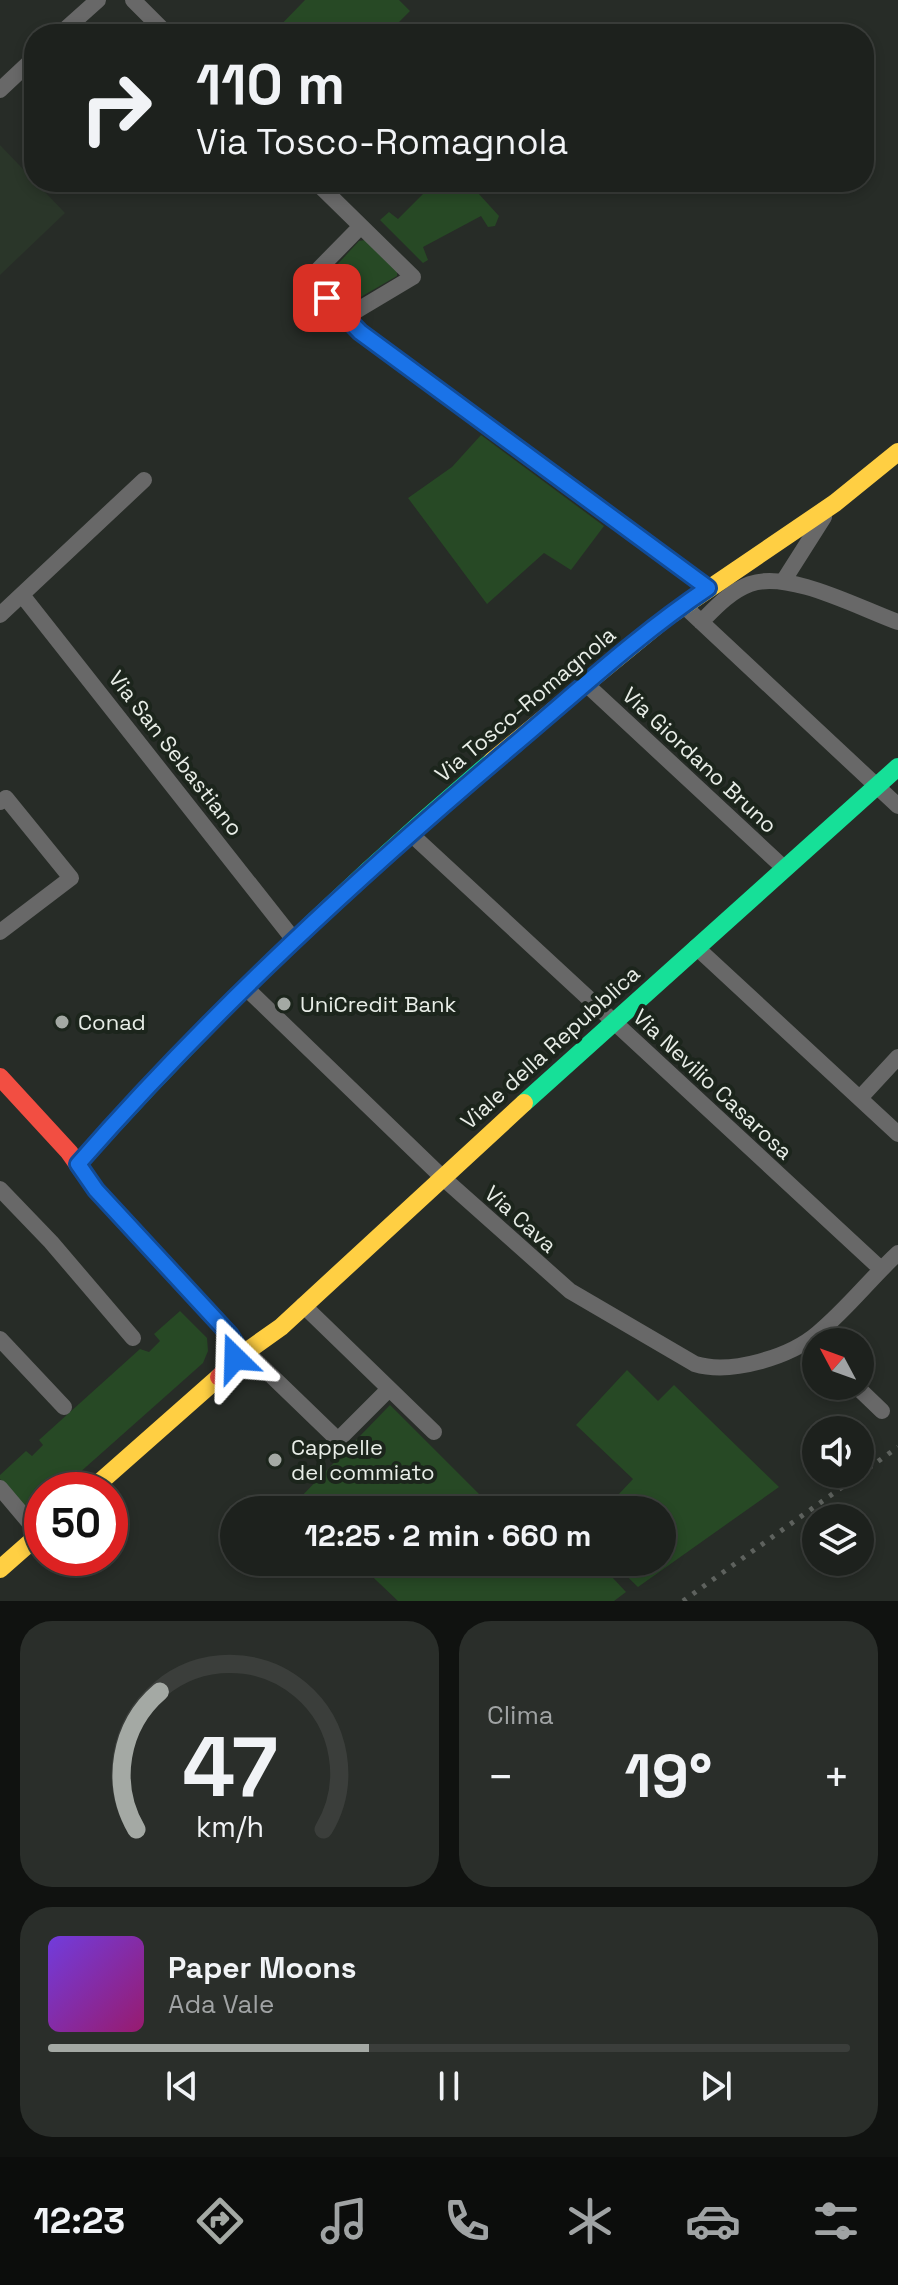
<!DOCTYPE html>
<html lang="it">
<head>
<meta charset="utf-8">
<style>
  :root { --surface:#1d211d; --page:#2a2e2a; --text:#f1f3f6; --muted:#a0a3a4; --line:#3b3e3b; --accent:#a4a9a4 }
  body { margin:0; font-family:"Space Grotesk",sans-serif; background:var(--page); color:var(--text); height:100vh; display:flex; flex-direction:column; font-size:30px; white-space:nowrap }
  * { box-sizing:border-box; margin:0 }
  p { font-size:26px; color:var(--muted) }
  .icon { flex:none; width:44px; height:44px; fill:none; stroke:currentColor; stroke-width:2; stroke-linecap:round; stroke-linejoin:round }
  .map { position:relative; height:1601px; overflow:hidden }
  .side { display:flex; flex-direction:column; gap:20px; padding:20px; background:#101210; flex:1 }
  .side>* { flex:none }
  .top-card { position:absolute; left:24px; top:24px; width:850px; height:168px; border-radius:32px; box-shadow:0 4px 12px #0003,0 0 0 2px var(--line); background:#1d211d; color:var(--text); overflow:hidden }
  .needle { width:52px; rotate:311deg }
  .buttons { position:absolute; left:802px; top:1328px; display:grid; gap:16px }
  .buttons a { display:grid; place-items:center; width:72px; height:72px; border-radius:50%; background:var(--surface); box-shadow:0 4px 12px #0003,0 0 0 2px var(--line); font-size:40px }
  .speed { position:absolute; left:24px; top:1472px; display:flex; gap:16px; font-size:40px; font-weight:700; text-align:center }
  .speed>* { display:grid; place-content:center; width:104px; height:104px; border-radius:50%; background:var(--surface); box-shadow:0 4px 12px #0003,0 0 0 2px var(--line); line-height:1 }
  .speed .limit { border:12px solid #d22; background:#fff; color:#111 }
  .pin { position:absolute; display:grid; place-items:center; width:68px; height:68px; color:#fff; margin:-34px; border-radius:16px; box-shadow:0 4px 12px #0006 }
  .me { position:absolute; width:88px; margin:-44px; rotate:338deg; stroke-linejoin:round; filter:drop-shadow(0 0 6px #0008) }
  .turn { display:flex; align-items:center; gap:28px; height:168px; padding:0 40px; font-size:36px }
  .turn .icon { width:104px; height:104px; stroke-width:2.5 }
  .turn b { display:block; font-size:56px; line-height:68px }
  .big { font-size:60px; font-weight:700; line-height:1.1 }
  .side .tile { flex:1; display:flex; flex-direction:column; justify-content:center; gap:12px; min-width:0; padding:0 28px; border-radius:32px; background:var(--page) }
  .side .dial { align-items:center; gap:0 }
  .dial svg { height:208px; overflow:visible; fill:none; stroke:var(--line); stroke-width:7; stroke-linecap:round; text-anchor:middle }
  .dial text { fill:var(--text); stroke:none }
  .song { display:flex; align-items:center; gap:24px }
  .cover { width:96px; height:96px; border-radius:12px; background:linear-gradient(135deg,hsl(260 70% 55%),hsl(320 70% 35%)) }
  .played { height:8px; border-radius:4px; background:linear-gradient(90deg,var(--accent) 40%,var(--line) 40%) }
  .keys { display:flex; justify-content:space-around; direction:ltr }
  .heat { display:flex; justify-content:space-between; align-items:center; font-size:44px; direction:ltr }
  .side .tiles { flex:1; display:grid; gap:20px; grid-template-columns:1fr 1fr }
  .tile:last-child { grid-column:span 2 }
  .trip { position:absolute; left:220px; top:1496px; width:456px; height:80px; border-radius:40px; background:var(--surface); box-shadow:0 4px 12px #0003,0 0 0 2px var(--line); font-weight:700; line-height:80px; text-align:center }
  .tabs { display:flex; height:128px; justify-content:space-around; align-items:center; background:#0c0d0c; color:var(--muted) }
  .tabs .icon { width:56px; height:56px }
  .tabs .selected { color:var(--accent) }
  .tabs b { font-size:36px; color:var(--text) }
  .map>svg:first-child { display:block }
  .built { fill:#2a3629 }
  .green { fill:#274925 }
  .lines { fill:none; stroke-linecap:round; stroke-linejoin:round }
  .street { stroke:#686868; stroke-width:16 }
  .fast { stroke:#16e098; stroke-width:18 }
  .slow { stroke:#ffcf43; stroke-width:18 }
  .jam { stroke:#f24e42; stroke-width:18 }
  .rail { stroke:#5e625e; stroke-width:5; stroke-dasharray:4 8; stroke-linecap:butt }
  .route-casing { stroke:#114b97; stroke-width:20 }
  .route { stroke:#1a73e8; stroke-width:14 }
  .poi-dot { fill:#a4a9a4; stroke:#1c251c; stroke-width:3 }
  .labels { text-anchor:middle; stroke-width:8; stroke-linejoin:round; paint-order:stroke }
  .street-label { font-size:22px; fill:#e8ede7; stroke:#1c251c }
  .poi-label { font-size:22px; fill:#e8ede7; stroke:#1c251c; text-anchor:start }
</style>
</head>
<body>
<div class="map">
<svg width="898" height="1601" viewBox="0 0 898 1601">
  <rect width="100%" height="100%" fill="#272c27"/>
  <!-- built -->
  <path class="built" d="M 0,145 L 65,213 L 0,275 Z"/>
  <!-- green -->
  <path class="green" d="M 305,0 L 399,0 L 410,11 L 387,34 L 272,34 Z
    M 435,182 L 468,182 L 499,216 L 495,226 L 488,227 L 481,216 L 423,247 L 428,260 L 423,263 L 380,220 L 389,212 L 398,219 Z
    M 365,240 L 397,269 L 397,276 L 347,305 L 323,280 L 359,241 Z
    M 481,435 L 604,526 L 571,570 L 544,553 L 487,604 L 408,498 L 452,467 Z
    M 180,1311 L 207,1338 L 208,1351 L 203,1363 L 60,1490 L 42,1490 L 42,1505 L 32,1514 L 0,1479 L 0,1475 L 26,1451 L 32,1456 L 43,1445 L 39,1440 L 140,1349 L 149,1352 L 160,1341 L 154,1334 Z
    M 627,1370 L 658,1401 L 674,1385 L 779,1487 L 638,1587 L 612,1562 L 662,1562 L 662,1510 L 604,1510 L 633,1479 L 576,1425 Z
    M 390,1405 L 495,1510 L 303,1510 L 295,1503 Z
    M 357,1562 L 547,1562 L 550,1565 L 553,1562 L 598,1562 L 626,1592 L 614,1601 L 398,1601 Z"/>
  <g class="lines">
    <!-- street -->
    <path class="street" d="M 133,0 L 167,34
      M 60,34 L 98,0
      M 0,90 L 34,58
      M 316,182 L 413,277 L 346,317
      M 361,226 L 309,279 L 360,332 L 708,588
      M 784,580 L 824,517
      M 22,595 L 294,940
      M 683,605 L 898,806
      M 0,615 L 144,480
      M 701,622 C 715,608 729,592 750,584 C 789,570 859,608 898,622
      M 586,684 L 784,868
      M 0,802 L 6,798 L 71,878 L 0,932
      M 411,834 L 881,1269
      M 696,947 L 898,1134
      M 246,988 L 442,1177 L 570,1291 L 695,1364 C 731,1375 790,1357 818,1333 C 847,1309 871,1278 898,1253
      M 860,1098 L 898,1057
      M 0,1189 L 51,1242 L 133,1338
      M 303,1305 L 434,1432
      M 0,1339 L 64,1407
      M 248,1353 L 338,1440 L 389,1389
      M 856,1386 L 882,1411
      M 0,1488 L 39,1534"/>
    <!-- fast -->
    <path class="fast" d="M 524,1103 L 898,767
      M 78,1164 C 207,1020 345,886 492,761"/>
    <!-- slow -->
    <path class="slow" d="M 492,761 L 666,618 L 835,503 L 898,452
      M 233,1361 L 281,1327 L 524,1103
      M 91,1490 L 219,1377
      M 0,1569 L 42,1532"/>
    <!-- jam -->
    <path class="jam" d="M 0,1077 L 69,1152 L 96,1190 L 230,1335 C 240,1351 232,1365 219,1377"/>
    <!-- rail -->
    <path class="rail" d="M 683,1601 L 898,1447"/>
  </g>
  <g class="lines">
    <defs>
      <path id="route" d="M 235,1358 L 235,1343 L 230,1335 L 96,1190 L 78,1164 C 211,1012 361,874 515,744 C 578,691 639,634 708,588 L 360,332 L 327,298"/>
    </defs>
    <!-- route casing -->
    <use href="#route" class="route-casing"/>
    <!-- route -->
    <use href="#route" class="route"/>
  </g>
  <!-- markers -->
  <g class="poi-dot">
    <circle cx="284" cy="1004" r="8"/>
    <circle cx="62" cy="1022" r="8"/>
    <circle cx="275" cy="1460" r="8"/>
  </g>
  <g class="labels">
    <!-- street labels -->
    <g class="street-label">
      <text transform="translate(525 704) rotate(-40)" y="8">Via Tosco-Romagnola</text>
      <text transform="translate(176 753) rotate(52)" y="8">Via San Sebastiano</text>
      <text transform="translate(700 760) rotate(43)" y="8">Via Giordano Bruno</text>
      <text transform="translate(550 1047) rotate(-42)" y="8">Viale della Repubblica</text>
      <text transform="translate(713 1084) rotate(43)" y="8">Via Nevilio Casarosa</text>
      <text transform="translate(521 1219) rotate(42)" y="8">Via Cava</text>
    </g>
    <!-- poi labels -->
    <g class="poi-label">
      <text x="300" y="1012">UniCredit Bank</text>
      <text x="78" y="1030">Conad</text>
      <text x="291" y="1455">Cappelle<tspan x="291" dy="25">del commiato</tspan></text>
    </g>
  </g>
</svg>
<div class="buttons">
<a><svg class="needle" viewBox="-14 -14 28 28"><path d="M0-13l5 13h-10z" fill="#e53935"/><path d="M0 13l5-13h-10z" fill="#a0a3a4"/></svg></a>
<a><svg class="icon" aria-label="sound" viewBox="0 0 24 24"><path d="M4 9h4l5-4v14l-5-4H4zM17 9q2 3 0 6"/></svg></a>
<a><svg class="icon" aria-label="layers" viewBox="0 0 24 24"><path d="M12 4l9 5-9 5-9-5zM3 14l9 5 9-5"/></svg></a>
</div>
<div class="speed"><div class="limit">50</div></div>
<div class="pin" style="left:327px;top:298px;background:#d93025"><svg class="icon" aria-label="arrive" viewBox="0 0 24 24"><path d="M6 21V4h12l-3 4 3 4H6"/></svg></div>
<svg class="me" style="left:235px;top:1358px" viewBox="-20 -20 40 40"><path d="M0-17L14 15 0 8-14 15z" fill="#1a73e8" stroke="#fff" stroke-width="4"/></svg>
<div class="trip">12:25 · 2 min · 660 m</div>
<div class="top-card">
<div class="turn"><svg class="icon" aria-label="right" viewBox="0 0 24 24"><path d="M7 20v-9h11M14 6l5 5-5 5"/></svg><div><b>110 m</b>Via Tosco-Romagnola</div></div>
</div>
</div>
<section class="side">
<div class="tiles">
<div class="tile dial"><svg viewBox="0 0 100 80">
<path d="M14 69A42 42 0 1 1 86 69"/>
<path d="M14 69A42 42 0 0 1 23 16" stroke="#a4a9a4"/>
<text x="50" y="56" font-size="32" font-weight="700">47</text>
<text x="50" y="72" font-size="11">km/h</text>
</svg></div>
<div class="tile"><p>Clima</p>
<div class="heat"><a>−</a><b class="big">19°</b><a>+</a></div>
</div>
<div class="tile">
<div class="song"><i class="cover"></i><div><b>Paper Moons</b><p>Ada Vale</p></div></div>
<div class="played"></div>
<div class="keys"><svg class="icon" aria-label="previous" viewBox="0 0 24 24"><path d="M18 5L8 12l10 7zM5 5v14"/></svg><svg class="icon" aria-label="pause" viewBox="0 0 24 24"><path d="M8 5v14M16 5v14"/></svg><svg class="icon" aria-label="next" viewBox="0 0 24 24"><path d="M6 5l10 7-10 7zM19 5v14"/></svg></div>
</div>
</div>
</section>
<nav class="tabs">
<b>12:23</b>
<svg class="icon selected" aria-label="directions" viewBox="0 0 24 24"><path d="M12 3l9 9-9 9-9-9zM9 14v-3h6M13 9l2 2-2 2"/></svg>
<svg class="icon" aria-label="music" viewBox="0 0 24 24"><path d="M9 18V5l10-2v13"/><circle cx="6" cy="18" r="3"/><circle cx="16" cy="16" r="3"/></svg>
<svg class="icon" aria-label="phone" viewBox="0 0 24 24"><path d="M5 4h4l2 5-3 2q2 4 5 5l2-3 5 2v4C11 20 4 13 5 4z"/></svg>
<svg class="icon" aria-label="climate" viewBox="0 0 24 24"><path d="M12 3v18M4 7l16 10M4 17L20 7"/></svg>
<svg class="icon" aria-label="car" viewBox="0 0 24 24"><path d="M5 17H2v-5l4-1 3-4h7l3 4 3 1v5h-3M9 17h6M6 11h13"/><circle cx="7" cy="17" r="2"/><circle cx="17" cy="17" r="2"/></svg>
<svg class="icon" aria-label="filters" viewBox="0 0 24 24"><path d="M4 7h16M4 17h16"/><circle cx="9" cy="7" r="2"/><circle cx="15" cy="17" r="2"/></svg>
</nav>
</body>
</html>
